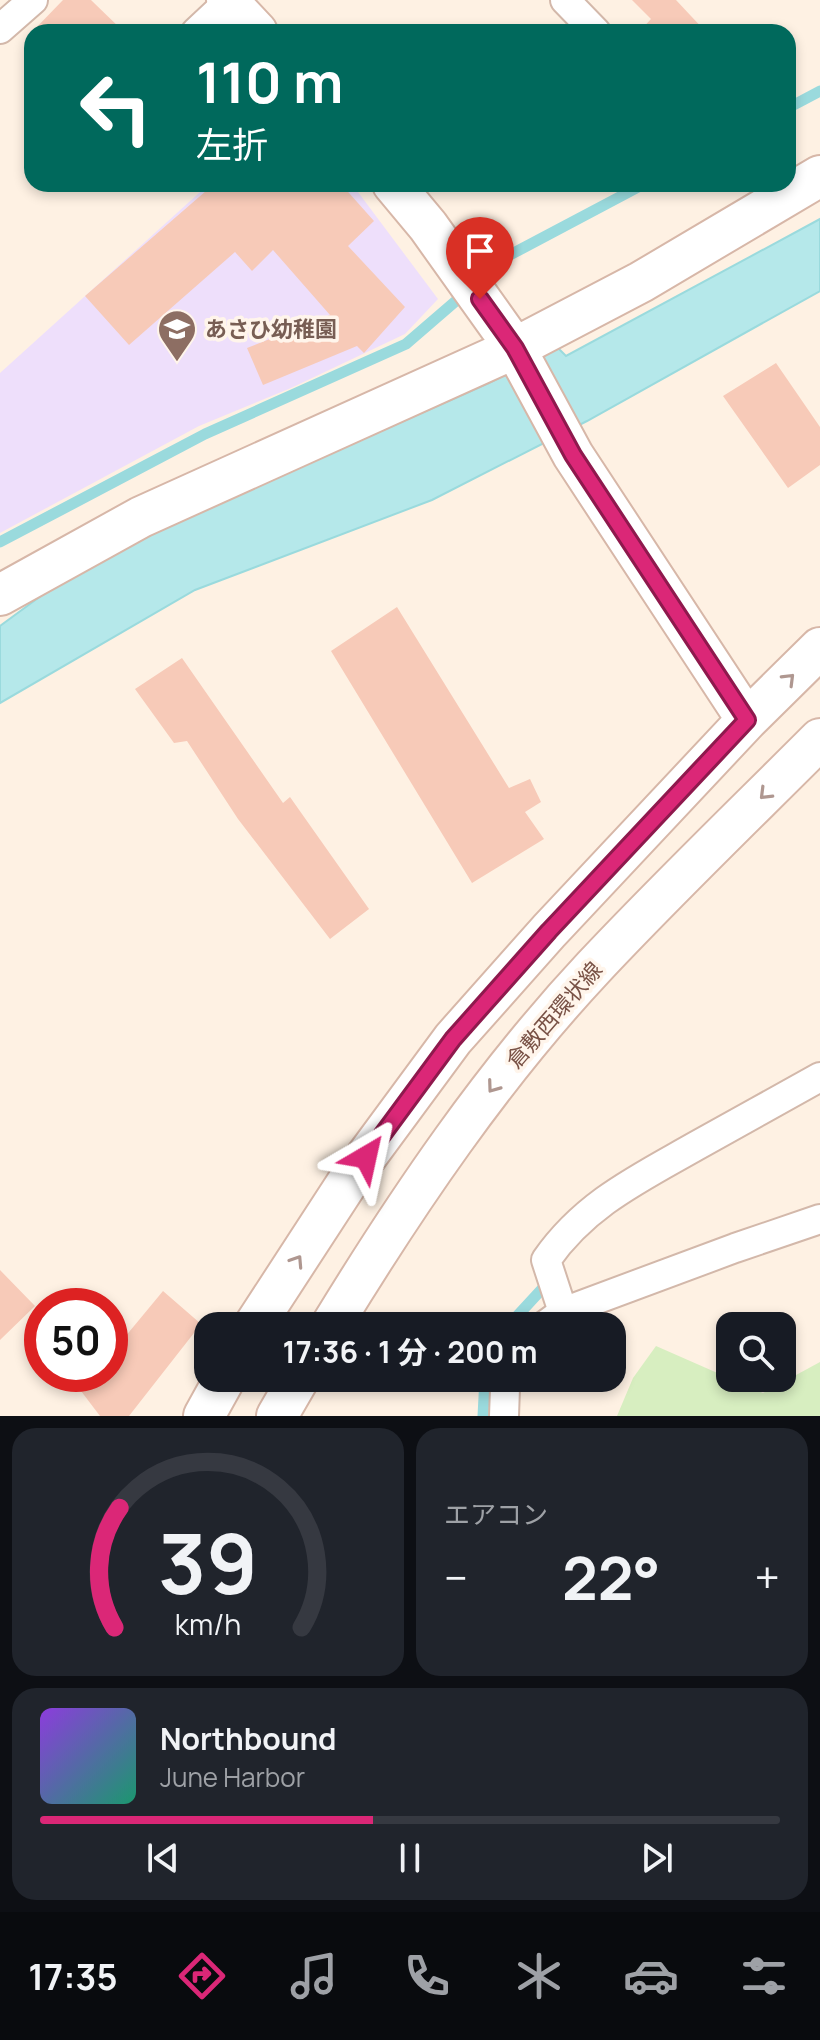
<!DOCTYPE html>
<html lang="ja">
<head>
<meta charset="utf-8">
<style>
  :root { --surface:#171b24; --page:#20242c; --text:#f1f3f6; --muted:#9ea1a6; --line:#363941; --accent:#db2777 }
  body { margin:0; font-family:Manrope,"Noto Sans JP",sans-serif; background:var(--page); color:var(--text); height:100vh; display:flex; flex-direction:column; font-size:30px; white-space:nowrap }
  * { box-sizing:border-box; margin:0 }
  p { font-size:26px; color:var(--muted) }
  .icon { flex:none; width:44px; height:44px; fill:none; stroke:currentColor; stroke-width:2; stroke-linecap:round; stroke-linejoin:round }
  .map { position:relative; height:1416px; overflow:hidden }
  .details { display:flex; flex-direction:column; gap:12px; padding:12px; background:#0d0f14; flex:1 }
  .details>* { flex:none }
  .hud { position:absolute; left:24px; top:24px; width:772px; height:168px; border-radius:24px; box-shadow:0 4px 12px #0003; background:#00695c; color:#fff; overflow:hidden }
  .tools { position:absolute; left:716px; top:1312px; display:grid; gap:16px }
  .tools a { display:grid; place-items:center; width:80px; height:80px; border-radius:16px; background:var(--surface); box-shadow:0 4px 12px #0003; font-size:40px }
  .speed { position:absolute; left:24px; top:1288px; display:flex; gap:16px; font-size:40px; font-weight:700; text-align:center }
  .speed>* { display:grid; place-content:center; width:104px; height:104px; border-radius:50%; background:var(--surface); box-shadow:0 4px 12px #0003; line-height:1 }
  .speed .limit { border:12px solid #d22; background:#fff; color:#111 }
  .pin { position:absolute; display:grid; place-items:center; width:68px; height:68px; color:#fff; margin:-82px -34px; border-radius:50% 50% 50% 0; rotate:-45deg; box-shadow:0 0 8px #0007 }
  .pin .icon { rotate:45deg }
  .me { position:absolute; width:88px; margin:-44px; rotate:36deg; stroke-linejoin:round; filter:drop-shadow(0 0 6px #0008) }
  .turn { display:flex; align-items:center; gap:28px; height:168px; padding:0 40px; font-size:36px }
  .turn .icon { width:104px; height:104px; stroke-width:2.5 }
  .turn b { display:block; font-size:56px; line-height:68px }
  .big { font-size:60px; font-weight:700; line-height:1.1 }
  .details .card { flex:1; display:flex; flex-direction:column; justify-content:center; gap:12px; min-width:0; padding:0 28px; border-radius:24px; background:var(--page) }
  .details .dial { align-items:center; gap:0 }
  .dial svg { height:208px; overflow:visible; fill:none; stroke:var(--line); stroke-width:7; stroke-linecap:round; text-anchor:middle }
  .dial text { fill:var(--text); stroke:none }
  .song { display:flex; align-items:center; gap:24px }
  .cover { width:96px; height:96px; border-radius:12px; background:linear-gradient(135deg,hsl(270 70% 55%),hsl(160 70% 35%)) }
  .played { height:8px; border-radius:4px; background:linear-gradient(90deg,var(--accent) 45%,var(--line) 45%) }
  .keys { display:flex; justify-content:space-around; direction:ltr }
  .heat { display:flex; justify-content:space-between; align-items:center; font-size:44px; direction:ltr }
  .details .tiles { flex:1; display:grid; gap:12px; grid-template-columns:1fr 1fr }
  .card:last-child { grid-column:span 2 }
  .trip { position:absolute; left:194px; top:1312px; width:432px; height:80px; border-radius:24px; background:var(--surface); box-shadow:0 4px 12px #0003; font-weight:700; line-height:80px; text-align:center }
  .dock { display:flex; height:128px; justify-content:space-around; align-items:center; background:#090b0e; color:var(--muted) }
  .dock .icon { width:56px; height:56px }
  .dock .active { color:var(--accent) }
  .dock b { font-size:36px; color:var(--text) }
  .map>svg:first-child { display:block }
  .education { fill:#eedffb }
  .green { fill:#d7eec0 }
  .water { fill:#b5e8ea; stroke:#9adadd; stroke-width:2 }
  .lines { fill:none; stroke-linecap:round; stroke-linejoin:round }
  .stream { stroke:#9adadd; stroke-width:11 }
  .building { fill:#f7cab8 }
  .street-casing { stroke:#d3b8aa; stroke-width:32 }
  .secondary-casing { stroke:#d7b7a8; stroke-width:44 }
  .street { stroke:#fff; stroke-width:28 }
  .secondary { stroke:#fff; stroke-width:40 }
  .oneway { stroke:#af9790 }
  .route-casing { stroke:#8e194d; stroke-width:20 }
  .route { stroke:#db2777; stroke-width:14 }
  .labels { text-anchor:middle; stroke-width:7; stroke-linejoin:round; paint-order:stroke }
  .education-label { font-size:22px; font-weight:bold; fill:#785e54; stroke:#fff5eb; text-anchor:start }
  .street-label { font-size:22px; fill:#795246; stroke:#fff5eb }
</style>
</head>
<body>
<div class="map">
<svg width="820" height="1416" viewBox="0 0 820 1416">
  <rect width="100%" height="100%" fill="#fef1e3"/>
  <!-- education -->
  <path class="education" d="M 209,184 L 352,184 L 438,299 L 405,334 L 291,388 L 199,426 L 0,533 L 0,373 Z"/>
  <!-- green -->
  <path class="green" d="M 656,1346 L 763,1393 L 820,1362 L 820,1416 L 617,1416 L 633,1378 Z"/>
  <!-- water -->
  <path class="water" d="M 820,219 L 820,291 L 587,421 L 432,500 L 195,590 L 0,703 L 0,626 L 68,576 L 138,539 L 489,383 L 558,348 L 566,356 Z"/>
  <g class="lines">
    <!-- stream -->
    <path class="stream" d="M 788,108 L 820,91
      M 0,542 L 205,434 L 406,344 L 508,256 L 644,184
      M 508,1326 L 542,1289
      M 483,1416 L 485,1378"/>
  </g>
  <!-- building -->
  <path class="building" d="M 63,0 L 91,0 L 124,32 L 32,32 Z
    M 632,0 L 676,0 L 706,32 L 639,32 L 651,19 Z
    M 214,184 L 341,184 L 374,221 L 348,246 L 405,307 L 364,353 L 357,346 L 263,385 L 247,348 L 330,315 L 273,250 L 252,271 L 235,252 L 129,345 L 85,296 Z
    M 776,363 L 820,427 L 820,465 L 788,488 L 723,396 Z
    M 397,607 L 509,788 L 530,779 L 541,802 L 525,812 L 544,839 L 472,883 L 331,651 Z
    M 182,658 L 283,803 L 290,797 L 369,909 L 330,939 L 238,819 L 187,741 L 174,743 L 135,689 Z
    M 0,1270 L 35,1306 L 0,1340 Z
    M 163,1291 L 201,1324 L 129,1416 L 100,1416 L 81,1391 L 95,1374 L 110,1374 L 110,1355 Z"/>
  <g class="lines">
    <defs>
      <path id="street" d="M 565,0 L 596,32
        M 0,29 L 33,0
        M 196,32 L 229,1
        M 563,1312 L 546,1260 C 585,1204 638,1179 696,1146 C 737,1123 779,1100 820,1077
        M 544,1326 L 563,1312 L 735,1248 L 820,1219
        M 504,1416 L 505,1388 L 508,1378"/>
      <path id="secondary" d="M 227,0 L 257,32
        M 393,184 L 428,226 L 515,348 L 573,455 L 747,720
        M 0,595 L 141,517 L 515,348 L 641,282 L 820,176
        M 254,1326 L 349,1180 L 453,1039 L 549,931 L 747,720 L 820,648
        M 331,1326 C 408,1200 492,1076 593,968 C 666,890 744,815 820,739
        M 204,1416 L 225,1378
        M 277,1416 L 299,1378"/>
    </defs>
    <!-- street casing -->
    <use href="#street" class="street-casing"/>
    <!-- secondary casing -->
    <use href="#secondary" class="secondary-casing"/>
    <!-- street -->
    <use href="#street" class="street"/>
    <!-- secondary -->
    <use href="#secondary" class="secondary"/>
  </g>
  <!-- one-way arrows -->
  <defs><path id="oneway-chevron" d="M-2-3.5L2.5 0L-2 3.5" fill="none" stroke-width="1.6" stroke-linecap="round" stroke-linejoin="round" transform="scale(2)"/></defs>
  <g class="oneway">
    <use href="#oneway-chevron" transform="translate(789 679) rotate(-45)"/>
    <use href="#oneway-chevron" transform="translate(765 794) rotate(135)"/>
    <use href="#oneway-chevron" transform="translate(493 1087) rotate(126)"/>
    <use href="#oneway-chevron" transform="translate(297 1261) rotate(-57)"/>
  </g>
  <g class="lines">
    <defs>
      <path id="route" d="M 366,1157 L 453,1039 L 549,931 L 747,720 L 573,455 L 515,348 L 480,299"/>
    </defs>
    <!-- route casing -->
    <use href="#route" class="route-casing"/>
    <!-- route -->
    <use href="#route" class="route"/>
  </g>
  <!-- icons -->
  <defs>
    <symbol id="school-pin" viewBox="-11 -11 22 30"><path d="M0 17L-7.5 6A9.5 9.5 0 1 1 7.5 6Z" fill="#8d6e63" stroke="#fff5eb"/><path d="M0-5L7-2L0 1L-7-2ZM-4 1L0 2.5L4 1V4Q0 6-4 4Z" fill="#fff"/></symbol>
  </defs>
  <g fill-rule="evenodd">
    <use href="#school-pin" x="155" y="307" width="44" height="60"/>
  </g>
  <g class="labels">
    <!-- education labels -->
    <g class="education-label">
      <text x="205" y="337">あさひ幼稚園</text>
    </g>
    <!-- street labels -->
    <g class="street-label">
      <text transform="translate(554 1015) rotate(-49)" y="8">倉敷西環状線</text>
    </g>
  </g>
</svg>
<div class="tools">
<a><svg class="icon" aria-label="search" viewBox="0 0 24 24"><circle cx="10" cy="10" r="6"/><path d="M15 15l6 6"/></svg></a>
</div>
<div class="speed"><div class="limit">50</div></div>
<div class="pin" style="left:480px;top:299px;background:#d93025"><svg class="icon" aria-label="arrive" viewBox="0 0 24 24"><path d="M6 21V4h12l-3 4 3 4H6"/></svg></div>
<svg class="me" style="left:366px;top:1157px" viewBox="-20 -20 40 40"><path d="M0-17L14 15 0 8-14 15z" fill="#db2777" stroke="#fff" stroke-width="4"/></svg>
<div class="trip">17:36 · 1 分 · 200 m</div>
<div class="hud">
<div class="turn"><svg class="icon" aria-label="left" viewBox="0 0 24 24"><path d="M17 20v-9H6M10 6l-5 5 5 5"/></svg><div><b>110 m</b>左折</div></div>
</div>
</div>
<section class="details">
<div class="tiles">
<div class="card dial"><svg viewBox="0 0 100 80">
<path d="M14 69A42 42 0 1 1 86 69"/>
<path d="M14 69A42 42 0 0 1 16 23" stroke="#db2777"/>
<text x="50" y="56" font-size="32" font-weight="700">39</text>
<text x="50" y="72" font-size="11">km/h</text>
</svg></div>
<div class="card"><p>エアコン</p>
<div class="heat"><a>−</a><b class="big">22°</b><a>+</a></div>
</div>
<div class="card">
<div class="song"><i class="cover"></i><div><b>Northbound</b><p>June Harbor</p></div></div>
<div class="played"></div>
<div class="keys"><svg class="icon" aria-label="previous" viewBox="0 0 24 24"><path d="M18 5L8 12l10 7zM5 5v14"/></svg><svg class="icon" aria-label="pause" viewBox="0 0 24 24"><path d="M8 5v14M16 5v14"/></svg><svg class="icon" aria-label="next" viewBox="0 0 24 24"><path d="M6 5l10 7-10 7zM19 5v14"/></svg></div>
</div>
</div>
</section>
<nav class="dock">
<b>17:35</b>
<svg class="icon active" aria-label="directions" viewBox="0 0 24 24"><path d="M12 3l9 9-9 9-9-9zM9 14v-3h6M13 9l2 2-2 2"/></svg>
<svg class="icon" aria-label="music" viewBox="0 0 24 24"><path d="M9 18V5l10-2v13"/><circle cx="6" cy="18" r="3"/><circle cx="16" cy="16" r="3"/></svg>
<svg class="icon" aria-label="phone" viewBox="0 0 24 24"><path d="M5 4h4l2 5-3 2q2 4 5 5l2-3 5 2v4C11 20 4 13 5 4z"/></svg>
<svg class="icon" aria-label="climate" viewBox="0 0 24 24"><path d="M12 3v18M4 7l16 10M4 17L20 7"/></svg>
<svg class="icon" aria-label="car" viewBox="0 0 24 24"><path d="M5 17H2v-5l4-1 3-4h7l3 4 3 1v5h-3M9 17h6M6 11h13"/><circle cx="7" cy="17" r="2"/><circle cx="17" cy="17" r="2"/></svg>
<svg class="icon" aria-label="filters" viewBox="0 0 24 24"><path d="M4 7h16M4 17h16"/><circle cx="9" cy="7" r="2"/><circle cx="15" cy="17" r="2"/></svg>
</nav>
</body>
</html>
